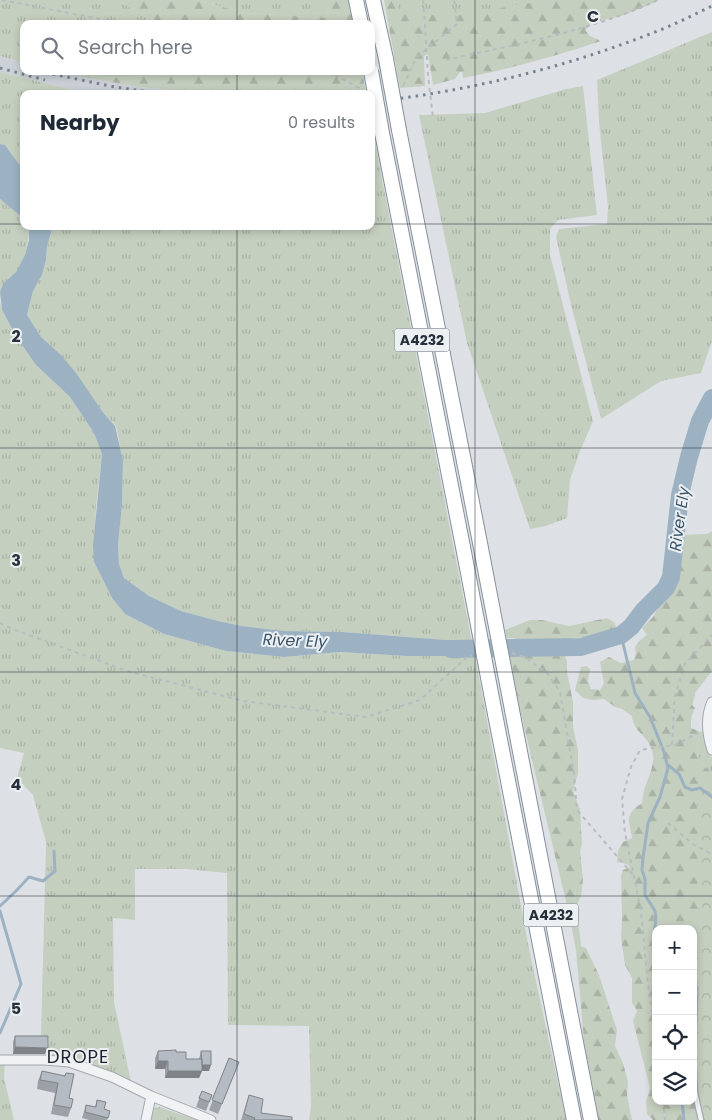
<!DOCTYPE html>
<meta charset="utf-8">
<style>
body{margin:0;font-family:Poppins,sans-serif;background:#f2f2f3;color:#1f2937}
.controls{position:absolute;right:15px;bottom:15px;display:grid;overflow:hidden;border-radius:10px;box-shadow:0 2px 8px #0003}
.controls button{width:45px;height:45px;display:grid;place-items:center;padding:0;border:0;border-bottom:1px solid #e0e1e3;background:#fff;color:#1f2937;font:25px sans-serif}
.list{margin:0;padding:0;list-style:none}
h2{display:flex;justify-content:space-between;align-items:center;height:65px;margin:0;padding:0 20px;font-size:21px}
h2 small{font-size:16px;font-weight:400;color:#747a83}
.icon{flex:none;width:28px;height:28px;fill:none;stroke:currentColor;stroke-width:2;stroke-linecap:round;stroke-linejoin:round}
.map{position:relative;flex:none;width:712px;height:1120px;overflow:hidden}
.search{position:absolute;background:#fff;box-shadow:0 2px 8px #0003;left:20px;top:20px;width:355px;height:55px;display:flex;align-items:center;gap:12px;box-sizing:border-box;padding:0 18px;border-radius:10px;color:#747a83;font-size:19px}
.panel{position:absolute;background:#fff;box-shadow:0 2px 8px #0003;left:20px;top:90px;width:355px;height:140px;border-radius:10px}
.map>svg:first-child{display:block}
.built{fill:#ccd1d7}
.grass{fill:url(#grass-tufts)}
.forest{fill:url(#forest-firs);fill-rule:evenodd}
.park{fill:url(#park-crowns)}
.water{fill:#9cb2c2}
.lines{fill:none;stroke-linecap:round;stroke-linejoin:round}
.stream{stroke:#9cb2c2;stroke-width:3}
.river{stroke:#9cb2c2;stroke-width:18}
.service-casing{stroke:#a3a9af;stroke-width:7}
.minor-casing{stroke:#a3a9af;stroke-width:11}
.trunk-casing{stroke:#86909b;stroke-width:16}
.path{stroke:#b8bcc0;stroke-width:2;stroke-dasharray:4 4;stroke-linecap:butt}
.service{stroke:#f0f2f4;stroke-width:4.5}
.minor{stroke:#f0f2f4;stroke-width:9}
.trunk{stroke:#fff;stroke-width:14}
.rail{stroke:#79838d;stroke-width:3;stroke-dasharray:2.5 5;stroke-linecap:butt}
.trunk-bridge-casing{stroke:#86909b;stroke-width:16;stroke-linecap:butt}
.path-bridge{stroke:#b8bcc0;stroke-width:2;stroke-dasharray:4 4;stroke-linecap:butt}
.trunk-bridge{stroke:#fff;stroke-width:14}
.wall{fill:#9ca1a7}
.shaded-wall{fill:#7f8388}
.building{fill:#b5bbc2;stroke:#7f8388}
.grid{fill:none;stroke:#28313b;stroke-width:1;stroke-opacity:0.55}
.labels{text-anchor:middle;stroke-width:4;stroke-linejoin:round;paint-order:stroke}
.shield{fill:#edf0f3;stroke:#636a72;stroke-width:1}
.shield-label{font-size:14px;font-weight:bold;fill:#28313b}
.water-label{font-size:16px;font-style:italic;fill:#37536a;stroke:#edf0f3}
.quarter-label{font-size:18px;letter-spacing:1px;fill:#1b222b;stroke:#edf0f3}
.grid-label{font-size:16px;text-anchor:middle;font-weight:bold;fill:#28313b;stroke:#edf0f3;stroke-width:4;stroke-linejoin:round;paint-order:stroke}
</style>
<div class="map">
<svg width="712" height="1120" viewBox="0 0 712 1120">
<defs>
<pattern id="grass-tufts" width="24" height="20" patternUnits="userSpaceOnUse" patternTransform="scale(1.25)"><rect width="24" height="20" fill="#c5cfbf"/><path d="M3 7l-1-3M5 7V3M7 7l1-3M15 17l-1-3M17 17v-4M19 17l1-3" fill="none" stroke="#a9b2a5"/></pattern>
<pattern id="forest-firs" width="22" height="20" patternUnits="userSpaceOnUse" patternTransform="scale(1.25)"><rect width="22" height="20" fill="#c5cfbf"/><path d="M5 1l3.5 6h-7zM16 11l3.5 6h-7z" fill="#a9b2a5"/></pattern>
<pattern id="park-crowns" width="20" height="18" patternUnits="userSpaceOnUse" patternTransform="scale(1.25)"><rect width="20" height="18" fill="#c5cfbf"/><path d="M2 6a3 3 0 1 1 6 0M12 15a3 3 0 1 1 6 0" fill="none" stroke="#a9b2a5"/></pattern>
</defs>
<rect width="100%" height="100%" fill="#dde1e6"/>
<path class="built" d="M0 56 24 63V71H58L139 87 218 94H89L0 72Z"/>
<path class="grass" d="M0 0H119L136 12 162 24H24V63L0 56Z
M196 0H330V6L325 18 245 13Z
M394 0H569L477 18 398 20Z
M712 32V341L701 373 661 381 601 419 571 305 556 237 559 229 607 224 608 207 599 122 597 80Z
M58 71H243L114 78 73 75Z
M0 72 89 94H24V171L5 145 0 144Z
M583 86 597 215 558 220 550 229V255L593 421 580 451 570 480 567 518 546 526 530 529 467 343 419 115 485 113 566 89Z
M371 122 472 642 343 632 284 631 242 626 218 621 181 611 149 596 124 578 119 564 118 545 122 505 123 460 116 426 102 411 61 355 41 337 27 315 33 291 42 275 46 260 47 247 52 230 51 226H371Z
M0 199 24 219V226H29C29 243 26 260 15 273 9 280 3 283 0 292Z
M0 302 2 310 17 338 36 365 70 397 94 433 102 454 96 507 94 562 112 598 125 614 164 634 226 651 284 657 340 652 406 656H450L475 655 528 944 566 1120H309L311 1107 309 1026 228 1025 227 873 186 869H135V920L113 918 114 1002 131 1082 67 1058 48 1056 49 1037 41 1036 46 842 33 795 17 778 24 753 0 748Z
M703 712 708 751 712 758V774C695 756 694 755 701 732L703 731Z
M0 1063H5L4 1078 14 1120H0Z
M160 1107 196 1120H151L154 1108Z"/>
<path class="forest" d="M119 0H196L245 13 325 18 330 6V0H349L353 24H162L136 12Z
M384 0H396L397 7 402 13C406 13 412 12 415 13 422 16 423 19 431 15H472L514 5 554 0H659L647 6 621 16 591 23 585 30 590 36 601 41C556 56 510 69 463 78L462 72H460L455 79 433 85 428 54 424 56 425 86 400 88Z
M243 71H362L366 92 218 94 139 87 73 75 114 78Z
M712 531V671L695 693V696L692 705 695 708 691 718V728L701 732C694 755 695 756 712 774V1120H653L647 1114 646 1102 650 1088 633 1021 637 1011 632 1003V978L625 965 621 937 622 919 621 876 623 870 630 867 627 864 617 862 618 851 623 842 632 838C629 819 624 815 642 803 643 798 643 792 645 787 650 772 659 758 648 742 641 731 634 731 632 716L622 709 615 707 604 699 593 700 583 698 575 690 581 667 586 666 590 669 588 681 591 689 600 690 604 683 600 662 609 657 621 663 634 660 636 653 635 647 639 641 647 635 642 628 653 617 662 600 671 592 674 586 671 585 678 535 707 534ZM656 929H693V1101H656Z
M607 618 615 623 616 629 611 635 575 638 567 642 530 643 521 642 514 638H507L505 630 530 620H542L569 626Z
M548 649 564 654 567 661V672L573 702V726L578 751V773L573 791 580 810 582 845 580 851 583 879 581 896 576 907 577 909 581 946 586 948 599 975 617 1030 615 1046 623 1063 628 1082 627 1095 632 1120H599L584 1041 576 950 569 914 521 714 510 657 517 656 528 650Z"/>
<path class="park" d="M697 779 712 787V1120H705L701 1096Z"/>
<path class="water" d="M0 144 5 145 24 171V219L0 199Z
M29 226H51L52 229 47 247 46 260 42 275 33 291 27 315 41 337 61 355 76 373 102 411 115 426 123 460 122 505 118 545 119 564 124 578 149 596 181 611 218 621 242 626 284 631 343 632 472 642 475 655 450 656H406L340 652 284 657 226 651 164 634 125 614 112 598 94 562 93 546 102 454 94 433 70 397 36 365 17 338 2 310 0 292 3 284 16 272 25 255 29 240Z"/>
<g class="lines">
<path class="stream" d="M621 635 635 693 650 717 664 752 668 768 660 797 648 823 643 858 642 870 645 879V895L655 911 656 918 654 935 656 940
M668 765 679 774 685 787 692 790 700 788 712 797
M0 906 16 891 29 877 43 881 55 871 54 851
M0 911 21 984 0 1033
M682 1101 684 1120"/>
<path class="river" d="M451 649 581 647 621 635 631 627 644 610 666 588 671 577 680 495 689 457 700 421 712 398"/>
<g class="service-casing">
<path id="service" d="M695 988 693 1058 695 1093 701 1120"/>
</g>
<g class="minor-casing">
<path id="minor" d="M712 702C705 717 707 734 712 750
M0 1060H44L69 1062 112 1077 151 1096 211 1120
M146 1120 151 1096"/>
</g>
<g class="trunk-casing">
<path id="trunk" d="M356 0 361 24
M373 0 386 59
M399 130 480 543
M382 133 463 547
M512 710 591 1120
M495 714 574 1120"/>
</g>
<path class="path" d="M2 0 126 24
M423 0 425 24
M446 60C517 44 591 31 658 0
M328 71 363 90
M403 86 416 58 457 24 454 0
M0 623 15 630 127 671 243 701 366 717 420 700 468 656H472
M512 653 526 658 548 674 560 692 574 774 577 810 635 877
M672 745 675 696 685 664 712 635
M668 823 694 845 712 854
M656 1037 648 985 641 911 625 833 622 799 631 767 640 750 675 745 698 733
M663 1101 665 1120"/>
<use href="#service" class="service"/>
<use href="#minor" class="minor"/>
<use href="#trunk" class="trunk"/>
<path class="rail" d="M0 68 45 80
M38 71 115 87 165 94
M371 102C470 91 568 67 660 30 678 23 695 14 712 6"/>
<g class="trunk-bridge-casing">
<path id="trunk-bridge" d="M386 59 399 130
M371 71 382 133
M480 543 512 710
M463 547 495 714"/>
</g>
<path class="path-bridge" d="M425 24 428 75 433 118"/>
<use href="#trunk-bridge" class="trunk-bridge"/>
</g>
<path class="wall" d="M15 1036 45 1054H13V1042Z
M158 1051 176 1052 186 1059H199L201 1051 209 1071H202L199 1078H165V1069H155V1058Z
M229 1058 239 1062 218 1114 209 1110Z
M42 1071 64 1076 66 1073 71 1108 68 1117 51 1114 55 1093 37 1089 38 1081Z
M202 1091 212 1095 206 1111 196 1107Z
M249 1095 261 1113 292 1120H241Z
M97 1100 104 1109 110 1111 107 1120H89L82 1118 86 1105 95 1107Z"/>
<path class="shaded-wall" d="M15 1047 48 1048 45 1054H13Z
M158 1061H168L165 1069H155Z
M202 1065H211L209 1071H202L199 1078H165L168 1071Z"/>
<path class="building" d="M15 1036H48V1048L15 1047Z
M176 1050V1052H186V1059H202V1071H168V1061H158V1051Z
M201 1051H211V1065H202Z
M229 1058 239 1062 222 1104 212 1100Z
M42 1071 65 1076 66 1073 74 1074 69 1098 73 1099 71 1108 54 1105 58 1083 40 1080Z
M202 1091 212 1095 209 1102 199 1098Z
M249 1095 263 1099 261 1113 292 1117V1120H254L255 1118 244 1114Z
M97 1100 106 1102 104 1109 110 1111 108 1118 85 1112 86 1105 96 1107Z"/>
<path class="grid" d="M237 0V24M475 0V1120M237 71V94M0 224H24M371 224H712M237 226V1120M0 448H712M0 672H712M0 896H712"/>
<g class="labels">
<g class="shield">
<rect x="394.5" y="328.5" width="55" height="23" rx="4"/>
<rect x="523.5" y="903.5" width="55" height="23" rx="4"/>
</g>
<g class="shield-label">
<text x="422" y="345">A4232</text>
<text x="551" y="920">A4232</text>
</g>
<g class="water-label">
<text transform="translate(679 519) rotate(-82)" y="6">River Ely</text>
<text transform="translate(295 640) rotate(2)" y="6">River Ely</text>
</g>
<g class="quarter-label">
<text x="78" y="1063">DROPE</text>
</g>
</g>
<g class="grid-label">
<text x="593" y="22">C</text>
<text x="16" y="342">2</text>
<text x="16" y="566">3</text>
<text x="16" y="790">4</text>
<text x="16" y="1014">5</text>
</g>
</svg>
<div class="controls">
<button>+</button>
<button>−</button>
<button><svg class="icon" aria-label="locate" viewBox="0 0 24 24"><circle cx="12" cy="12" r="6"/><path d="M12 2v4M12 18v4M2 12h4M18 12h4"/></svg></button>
<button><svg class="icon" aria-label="layers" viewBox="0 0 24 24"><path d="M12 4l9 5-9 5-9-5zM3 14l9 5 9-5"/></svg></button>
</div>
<div class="search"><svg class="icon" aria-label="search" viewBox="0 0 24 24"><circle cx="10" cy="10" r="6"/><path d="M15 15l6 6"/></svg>Search here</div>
<section class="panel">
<h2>Nearby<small>0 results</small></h2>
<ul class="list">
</ul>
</section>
</div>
